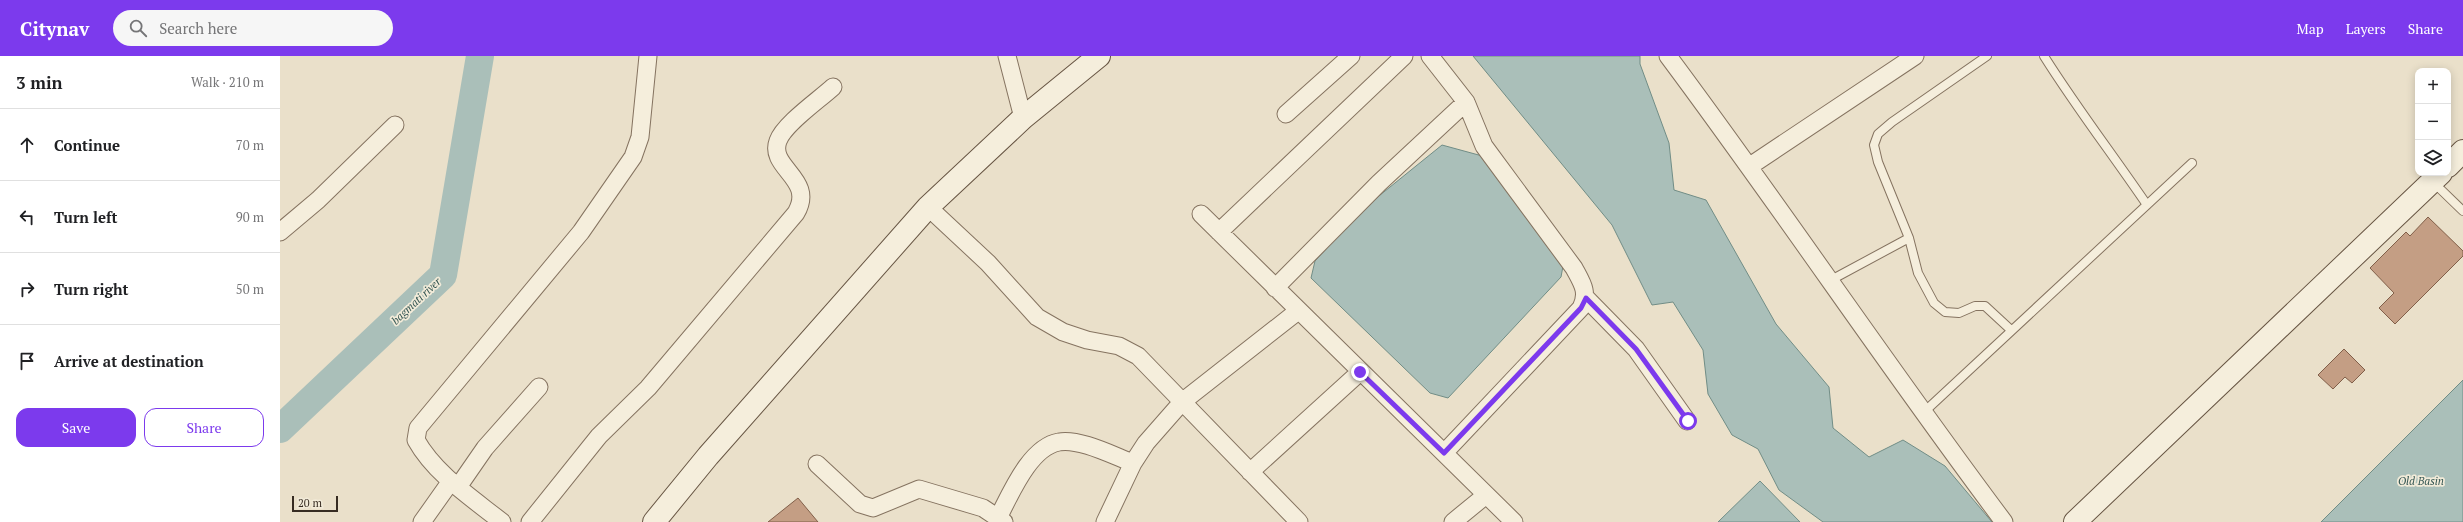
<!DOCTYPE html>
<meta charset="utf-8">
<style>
body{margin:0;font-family:"PT Serif",serif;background:#f6f6f6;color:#202124}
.controls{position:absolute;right:12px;top:12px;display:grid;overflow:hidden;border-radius:8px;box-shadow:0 2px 10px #0003}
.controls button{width:36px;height:36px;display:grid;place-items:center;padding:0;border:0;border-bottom:1px solid #e0e0e0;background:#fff;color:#202124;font:20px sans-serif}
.scale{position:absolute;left:12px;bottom:10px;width:46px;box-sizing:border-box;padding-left:4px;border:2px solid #372c22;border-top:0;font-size:11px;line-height:14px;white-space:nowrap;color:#372c22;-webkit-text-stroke:3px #f2ebd9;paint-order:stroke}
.stop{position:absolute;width:12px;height:12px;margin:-9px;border:3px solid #7c3aed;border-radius:50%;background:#fff}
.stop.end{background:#7c3aed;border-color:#fff;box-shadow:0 1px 4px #0008}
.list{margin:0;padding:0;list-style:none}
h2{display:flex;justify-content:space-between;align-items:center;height:52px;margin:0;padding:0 16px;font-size:17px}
h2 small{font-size:13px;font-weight:400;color:#757577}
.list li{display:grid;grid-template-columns:26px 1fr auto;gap:12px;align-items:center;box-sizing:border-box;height:72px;padding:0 16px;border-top:1px solid #e0e0e0}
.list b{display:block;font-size:15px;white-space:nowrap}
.list em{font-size:13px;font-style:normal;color:#757577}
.actions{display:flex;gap:8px;padding:12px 16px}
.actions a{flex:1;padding:9px 0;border:1px solid #7c3aed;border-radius:12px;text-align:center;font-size:14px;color:#7c3aed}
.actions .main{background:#7c3aed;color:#fff}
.icon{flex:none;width:22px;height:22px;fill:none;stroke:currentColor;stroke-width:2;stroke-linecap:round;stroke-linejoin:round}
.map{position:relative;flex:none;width:2183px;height:466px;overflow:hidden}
header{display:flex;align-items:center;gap:24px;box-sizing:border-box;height:56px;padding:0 20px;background:#7c3aed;color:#fff}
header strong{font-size:19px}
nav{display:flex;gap:22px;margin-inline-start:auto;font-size:14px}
.search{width:280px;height:36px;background:#f6f6f6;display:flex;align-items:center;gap:10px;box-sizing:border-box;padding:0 14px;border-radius:22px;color:#757577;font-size:15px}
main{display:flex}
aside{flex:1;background:#fff}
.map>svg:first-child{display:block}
.water{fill:#aabfb9;stroke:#718d86}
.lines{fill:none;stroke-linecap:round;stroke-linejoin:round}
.river{stroke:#aabfb9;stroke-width:28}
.building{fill:#c49e84;stroke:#815f49}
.lane-casing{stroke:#857360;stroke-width:10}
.street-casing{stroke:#857360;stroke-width:19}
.secondary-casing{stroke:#675543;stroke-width:24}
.lane{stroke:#f5eedc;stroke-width:8}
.street{stroke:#f5eedc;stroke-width:17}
.secondary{stroke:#f5eedc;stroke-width:22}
.route{stroke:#7c3aed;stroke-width:5}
.labels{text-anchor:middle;stroke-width:3.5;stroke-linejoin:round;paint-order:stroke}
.water-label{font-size:11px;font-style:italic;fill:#335552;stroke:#f2ebd9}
</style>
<header>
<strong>Citynav</strong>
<div class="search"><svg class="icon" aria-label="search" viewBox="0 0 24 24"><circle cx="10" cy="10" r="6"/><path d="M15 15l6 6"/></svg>Search here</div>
<nav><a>Map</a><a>Layers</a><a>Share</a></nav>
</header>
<main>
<aside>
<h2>3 min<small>Walk · 210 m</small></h2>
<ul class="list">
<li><svg class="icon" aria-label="ahead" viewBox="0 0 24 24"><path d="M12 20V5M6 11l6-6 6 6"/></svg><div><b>Continue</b></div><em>70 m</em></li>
<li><svg class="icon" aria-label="left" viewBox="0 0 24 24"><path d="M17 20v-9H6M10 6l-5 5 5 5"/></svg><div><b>Turn left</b></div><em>90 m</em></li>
<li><svg class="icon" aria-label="right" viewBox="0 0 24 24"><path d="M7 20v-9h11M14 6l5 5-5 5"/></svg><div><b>Turn right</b></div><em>50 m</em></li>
<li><svg class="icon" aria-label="arrive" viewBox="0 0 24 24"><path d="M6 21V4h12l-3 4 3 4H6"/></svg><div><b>Arrive at destination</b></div></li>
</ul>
<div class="actions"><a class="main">Save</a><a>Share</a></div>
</aside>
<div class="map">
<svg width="2183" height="466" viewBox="0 0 2183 466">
<rect width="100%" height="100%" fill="#eae0ca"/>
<path class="water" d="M1193 0H1360V8L1389 87 1394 134 1426 144 1496 268 1549 331 1553 372 1589 401 1623 384 1665 410 1712 466H1543L1499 434 1478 393 1452 379 1428 338 1423 294 1393 246 1372 249 1332 169Z
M1162 89 1206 101 1283 210 1281 221 1168 342 1150 337 1031 222 1035 205 1084 152Z
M2183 324V466H2041Z
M1480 425 1520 466H1438Z"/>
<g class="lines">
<path class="river" d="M0 373 163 219 200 0"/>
</g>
<path class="building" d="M2148 161 2183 195V200L2115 268 2099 252 2114 237 2090 212 2126 176 2130 180Z
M2064 293 2085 314 2072 327 2065 321 2053 333 2038 319Z
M518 442 538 466H488Z"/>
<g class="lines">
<g class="lane-casing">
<path id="lane" d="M1707 0 1612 66 1598 78 1594 89 1598 106 1629 182 1638 217 1654 247 1665 256 1679 257 1695 250H1705L1731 274
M1764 0C1796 51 1833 99 1867 149
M2153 126 2183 155
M1551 224 1629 182
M1643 357 1912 107"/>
</g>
<g class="street-casing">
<path id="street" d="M727 0 743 62
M1150 0 1186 46 1204 90 1294 212C1302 227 1309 236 1301 252L1164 397
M1388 0C1503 154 1609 313 1724 466
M1006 58 1071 0
M1470 110 1635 0
M648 151 708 207 757 261 783 276 807 284 839 290 858 300 1019 466
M921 158 1234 466
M0 176 38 144 115 69
M939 176 1124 0
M995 232 1099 127 1186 46
M1306 242 1356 293 1407 365
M537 408 580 448 593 452 639 433 703 452 724 466
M970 416 1080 316
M178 431 205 392 259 331
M719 460C731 437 750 391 779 386 799 382 834 400 853 407
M142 466 171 425
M222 466C192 442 155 418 136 384L138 372 301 176 353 101 360 81 368 0
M250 466 319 380 368 332 516 157C536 123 488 112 498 85 504 68 539 44 553 31
M825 466 853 407 866 387 902 346 1018 255
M1173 466 1206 439"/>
</g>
<g class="secondary-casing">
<path id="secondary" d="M2168 110 2183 95
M374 466 428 400 648 151 743 62 819 0
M1795 466 2161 117"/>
</g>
<use href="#lane" class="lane"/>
<use href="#street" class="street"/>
<use href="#secondary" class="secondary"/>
</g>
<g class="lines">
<path class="route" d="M1080 316 1164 397 1301 252 1306 242 1356 293 1408 365"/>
</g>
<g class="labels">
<g class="water-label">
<text transform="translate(136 245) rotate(-43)" y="4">bagmati river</text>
<text x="2141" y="429">Old Basin</text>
</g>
</g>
</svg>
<div class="controls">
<button>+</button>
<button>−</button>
<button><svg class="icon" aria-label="layers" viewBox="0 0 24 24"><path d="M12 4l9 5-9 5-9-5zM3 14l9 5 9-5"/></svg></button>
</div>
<div class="scale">20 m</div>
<div class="stop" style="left:1408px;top:365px"></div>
<div class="stop end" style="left:1080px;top:316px"></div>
</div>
</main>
